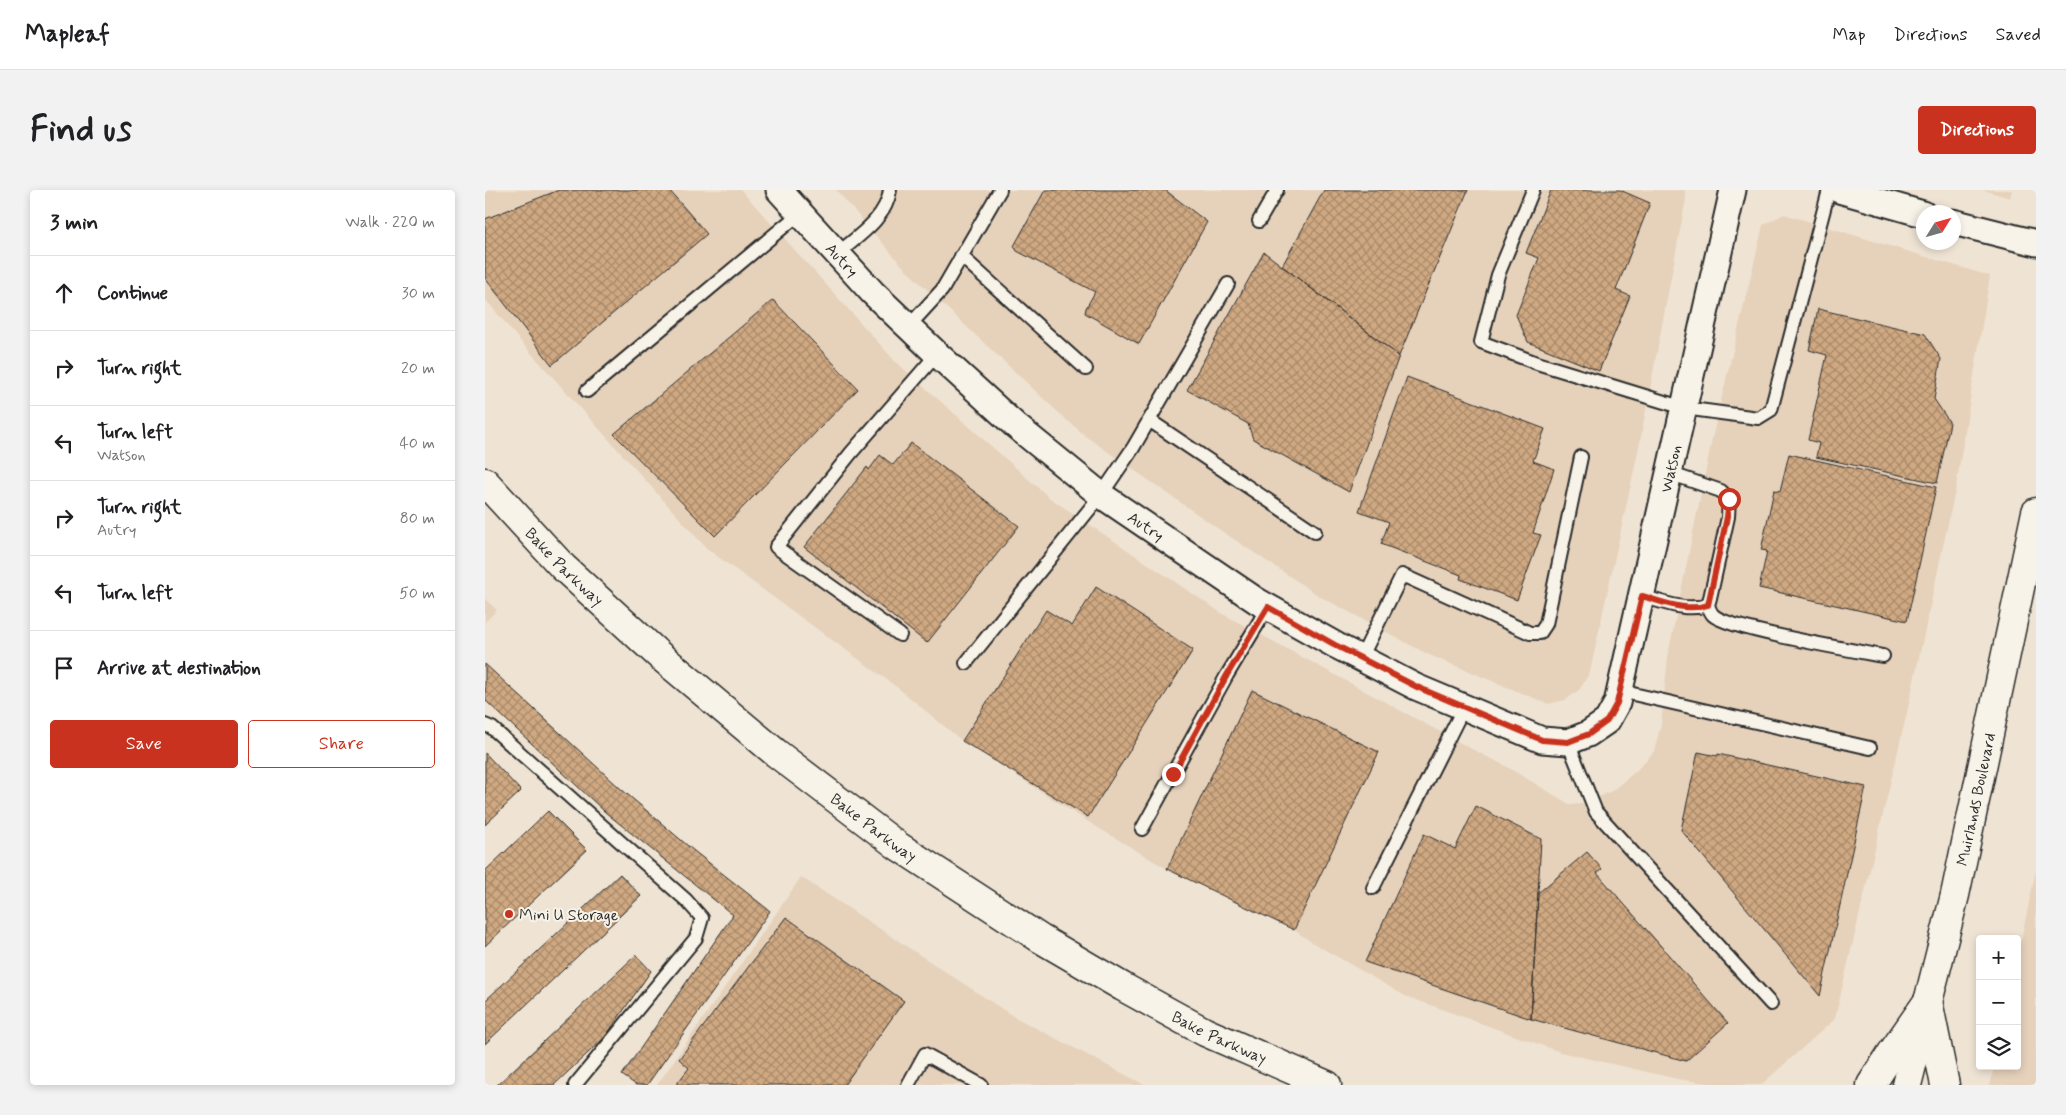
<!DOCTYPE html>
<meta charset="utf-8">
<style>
body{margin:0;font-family:Mynerve,sans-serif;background:#f2f2f2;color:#202124}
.controls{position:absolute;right:15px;bottom:15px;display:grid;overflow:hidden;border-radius:5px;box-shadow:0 2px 8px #0003}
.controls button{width:45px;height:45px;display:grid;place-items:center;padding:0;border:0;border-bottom:1px solid #e0e0e0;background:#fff;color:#202124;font:25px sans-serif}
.compass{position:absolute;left:1431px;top:15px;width:45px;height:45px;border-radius:50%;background:#fff;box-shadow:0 2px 8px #0003;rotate:53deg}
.stop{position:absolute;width:15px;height:15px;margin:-11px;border:4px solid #c8321e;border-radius:50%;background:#fff}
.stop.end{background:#c8321e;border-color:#fff;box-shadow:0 1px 5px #0008}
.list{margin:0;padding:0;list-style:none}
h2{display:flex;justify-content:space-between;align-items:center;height:65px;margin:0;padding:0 20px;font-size:21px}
h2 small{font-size:16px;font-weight:400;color:#757577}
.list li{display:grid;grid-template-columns:32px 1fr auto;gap:15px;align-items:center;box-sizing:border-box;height:75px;padding:0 20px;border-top:1px solid #e0e0e0}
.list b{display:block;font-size:19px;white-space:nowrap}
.list p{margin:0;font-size:16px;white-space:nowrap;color:#757577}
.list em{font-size:16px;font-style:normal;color:#757577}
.actions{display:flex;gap:10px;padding:15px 20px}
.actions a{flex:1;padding:11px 0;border:1px solid #c8321e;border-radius:5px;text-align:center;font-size:18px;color:#c8321e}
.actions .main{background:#c8321e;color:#fff}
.icon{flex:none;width:28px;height:28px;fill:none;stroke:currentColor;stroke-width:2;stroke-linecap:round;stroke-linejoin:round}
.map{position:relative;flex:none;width:1551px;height:895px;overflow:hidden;border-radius:5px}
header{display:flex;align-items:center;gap:30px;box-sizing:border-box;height:70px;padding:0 25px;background:#fff;border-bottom:1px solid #e0e0e0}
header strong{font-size:24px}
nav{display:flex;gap:28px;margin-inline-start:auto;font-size:18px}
.intro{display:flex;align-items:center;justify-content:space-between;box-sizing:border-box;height:120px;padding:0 30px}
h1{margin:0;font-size:35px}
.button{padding:12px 22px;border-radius:5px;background:#c8321e;color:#fff;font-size:18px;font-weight:700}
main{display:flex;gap:30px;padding:0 30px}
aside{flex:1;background:#fff;border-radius:5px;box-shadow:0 2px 8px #0003}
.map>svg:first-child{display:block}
.built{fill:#e6d2bb}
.building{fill:url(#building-cross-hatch);stroke:#2b2b2b}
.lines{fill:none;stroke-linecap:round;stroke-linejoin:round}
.lane-casing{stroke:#2b2b2b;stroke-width:16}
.street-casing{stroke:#2b2b2b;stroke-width:29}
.secondary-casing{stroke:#2b2b2b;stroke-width:31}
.primary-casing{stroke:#2b2b2b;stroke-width:31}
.lane{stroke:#f7f3e8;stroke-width:12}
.street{stroke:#f7f3e8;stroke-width:25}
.secondary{stroke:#f7f3e8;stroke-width:28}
.primary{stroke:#f7f3e8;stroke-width:28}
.route{stroke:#c8321e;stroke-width:6}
.poi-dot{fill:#c8321e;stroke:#f7f3e8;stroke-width:2}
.labels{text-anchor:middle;stroke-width:4;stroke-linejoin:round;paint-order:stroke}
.street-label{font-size:16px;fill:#2b2b2b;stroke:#f7f3e8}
.poi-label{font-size:16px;fill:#2b2b2b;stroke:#f7f3e8;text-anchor:start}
</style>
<header>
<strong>Mapleaf</strong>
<nav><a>Map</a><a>Directions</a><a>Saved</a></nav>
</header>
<div class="intro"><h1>Find us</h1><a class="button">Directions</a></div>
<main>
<aside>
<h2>3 min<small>Walk · 220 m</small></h2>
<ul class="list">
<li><svg class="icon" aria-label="ahead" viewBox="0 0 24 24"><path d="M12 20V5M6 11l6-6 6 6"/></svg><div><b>Continue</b></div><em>30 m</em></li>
<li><svg class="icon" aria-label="right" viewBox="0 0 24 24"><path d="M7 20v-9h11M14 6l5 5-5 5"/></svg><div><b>Turn right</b></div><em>20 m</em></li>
<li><svg class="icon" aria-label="left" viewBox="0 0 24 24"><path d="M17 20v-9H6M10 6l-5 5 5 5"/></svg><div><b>Turn left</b><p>Watson</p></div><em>40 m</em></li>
<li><svg class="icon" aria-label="right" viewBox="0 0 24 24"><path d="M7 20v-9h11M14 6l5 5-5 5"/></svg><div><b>Turn right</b><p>Autry</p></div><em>80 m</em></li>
<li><svg class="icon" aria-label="left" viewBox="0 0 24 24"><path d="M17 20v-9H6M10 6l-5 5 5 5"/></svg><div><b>Turn left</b></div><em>50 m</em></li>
<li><svg class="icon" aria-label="arrive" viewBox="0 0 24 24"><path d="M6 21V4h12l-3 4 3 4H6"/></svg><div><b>Arrive at destination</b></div></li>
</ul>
<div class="actions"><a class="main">Save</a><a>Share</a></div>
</aside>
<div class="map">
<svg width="1551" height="895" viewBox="0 0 1551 895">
<defs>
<pattern id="building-cross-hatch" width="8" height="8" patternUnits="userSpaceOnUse" patternTransform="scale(1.25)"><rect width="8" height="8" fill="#d0a982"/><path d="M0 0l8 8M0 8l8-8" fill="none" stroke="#a98a6b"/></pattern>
</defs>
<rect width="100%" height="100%" fill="#efe4d4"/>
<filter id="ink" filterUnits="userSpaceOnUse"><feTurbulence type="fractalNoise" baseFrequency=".02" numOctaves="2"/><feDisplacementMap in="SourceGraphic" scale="10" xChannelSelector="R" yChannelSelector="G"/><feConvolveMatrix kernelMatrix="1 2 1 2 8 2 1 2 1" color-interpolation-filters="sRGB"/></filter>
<g filter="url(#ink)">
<path class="built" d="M0 0H256L410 171 565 308 738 424 985 558 1019 575 1086 615 1102 613 1128 600 1152 580 1169 561 1176 534 1183 465 1228 244 1278 35 1299 24 1505 86 1471 297 1424 514 1350 829 1276 895H1237L1192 889 1075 862 920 806 828 753 809 740 682 679 605 633 477 551 413 498 222 359 37 153 0 109Z
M351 0H1200L1201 9 1153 262 1105 482 1095 499 1081 510 1063 514 942 464 834 406 732 338 603 248 577 226 421 80Z
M1498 0H1527L1525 8Z
M0 409 12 420 0 432Z
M1551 680V895H1505L1509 876H1532V768Z
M316 687 528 826 660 895H172Z"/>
<path class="building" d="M74 0H184L222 44 67 175 0 88V29Z
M560 0H680L722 32 654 154 600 123 601 118 610 102 532 61 529 56Z
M839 0H983L914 166 797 76Z
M1066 0H1135L1165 13 1131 100 1145 106 1114 181 1043 152 1031 125 1054 68 1041 63Z
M779 62 914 166 864 302 768 249 763 234 702 200Z
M288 110 373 199 230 346 129 244Z
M1333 119 1440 144 1456 169 1449 209 1465 233 1452 293 1331 267 1334 253 1323 250 1342 165 1324 160Z
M922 187 1060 239 1048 271 1069 279 1048 343 1056 345 1032 410 975 389 976 385 896 354 904 332 874 321Z
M426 253 534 336 442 453 319 357 382 277 384 280 395 265 408 275Z
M1304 264 1451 297 1422 431 1274 398 1282 361 1276 360 1289 300 1295 301Z
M611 397 708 460 603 627 477 551 561 420 587 436Z
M0 474 135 598 209 661 285 721 162 895H151L137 885 248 725 120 622 0 510Z
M767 500 894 562 809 740 682 679Z
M1213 562 1232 566 1233 564 1381 597 1335 806 1196 640Z
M0 563 36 601 0 635Z
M991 616 1056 649 1046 829 880 772 939 644 970 659Z
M63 621 102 660 0 756V681Z
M1102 662 1117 679 1112 683 1243 833 1201 871 1046 829 1053 703Z
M135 684 156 706 0 854V811Z
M301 727 419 811 359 895H191L204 878 194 869Z
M151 765 166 781 120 847 69 895H12Z"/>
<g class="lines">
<g class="lane-casing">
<path id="lane" d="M1048 0 1013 85 996 152 1052 173 1199 218 1273 228 1286 220 1344 0
M774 31 792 0
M351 65C372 47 402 28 405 0
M476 66 601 179
M423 137 457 100 515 0
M102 201 314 24
M664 230 830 342
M1157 406C1177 412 1201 422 1223 415L1225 408 1243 327 1244 309 1236 301 1184 283
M1223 415C1224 418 1226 423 1228 425 1242 439 1371 461 1398 466
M415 445 291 357 366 263 452 164
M876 468 917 385 1045 443H1055L1061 434 1096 267
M481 473 616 305 648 258 743 94
M1135 501 1385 558
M0 535 7 538 201 710 217 728 211 748 90 895
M1083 552 1111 622 1286 814
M657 639 742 485 783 417
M888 698 979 517
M423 895 440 864 496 895"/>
</g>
<g class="street-casing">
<g id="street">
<path id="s1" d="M294 0 388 103 452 164 531 236 616 305 772 411 852 456 931 497 1057 550 1083 552 1103 544 1122 531 1132 513 1248 0"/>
<path d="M1354 0 1438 24"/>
<path d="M1468 32 1551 53"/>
</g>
</g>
<g class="secondary-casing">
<g id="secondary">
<path id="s2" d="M1422 895 1470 705 1551 322"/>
</g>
</g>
<g class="primary-casing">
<g id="primary">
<path id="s3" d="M0 292 78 377 174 465 291 563 413 656 556 749 638 797 720 842 842 895"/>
<path d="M1443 811 1460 895"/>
<path d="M1386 895 1406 864 1443 811"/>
</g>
</g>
<use href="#lane" class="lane"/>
<use href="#street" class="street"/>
<use href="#secondary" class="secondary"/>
<use href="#primary" class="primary"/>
</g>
</g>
<g class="lines" filter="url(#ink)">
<path class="route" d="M688 584 742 485 783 417 852 456 932 497 1057 550 1083 552 1104 544 1122 531 1132 513 1157 406C1178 412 1201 422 1223 415L1242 327 1244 309"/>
</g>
<circle class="poi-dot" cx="24" cy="724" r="5"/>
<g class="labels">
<g class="street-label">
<text dy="6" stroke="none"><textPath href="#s1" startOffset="94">Autry</textPath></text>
<text dy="6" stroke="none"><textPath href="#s1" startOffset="1282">Watson</textPath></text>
<text dy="6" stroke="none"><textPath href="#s1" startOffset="499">Autry</textPath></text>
<text dy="6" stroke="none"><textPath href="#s3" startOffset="116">Bake Parkway</textPath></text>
<text dy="6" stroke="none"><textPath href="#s2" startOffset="294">Muirlands Boulevard</textPath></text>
<text dy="6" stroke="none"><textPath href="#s3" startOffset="521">Bake Parkway</textPath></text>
<text dy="6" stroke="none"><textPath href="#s3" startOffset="926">Bake Parkway</textPath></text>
</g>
<g class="poi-label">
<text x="34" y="730">Mini U Storage</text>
</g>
</g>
</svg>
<div class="controls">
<button>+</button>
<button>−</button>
<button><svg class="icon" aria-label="layers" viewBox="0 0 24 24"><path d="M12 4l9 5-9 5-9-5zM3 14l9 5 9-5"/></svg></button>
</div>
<svg class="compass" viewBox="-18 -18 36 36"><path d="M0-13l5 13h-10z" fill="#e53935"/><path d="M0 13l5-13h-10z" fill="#757577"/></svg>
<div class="stop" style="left:1244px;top:309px"></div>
<div class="stop end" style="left:688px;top:584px"></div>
</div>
</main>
